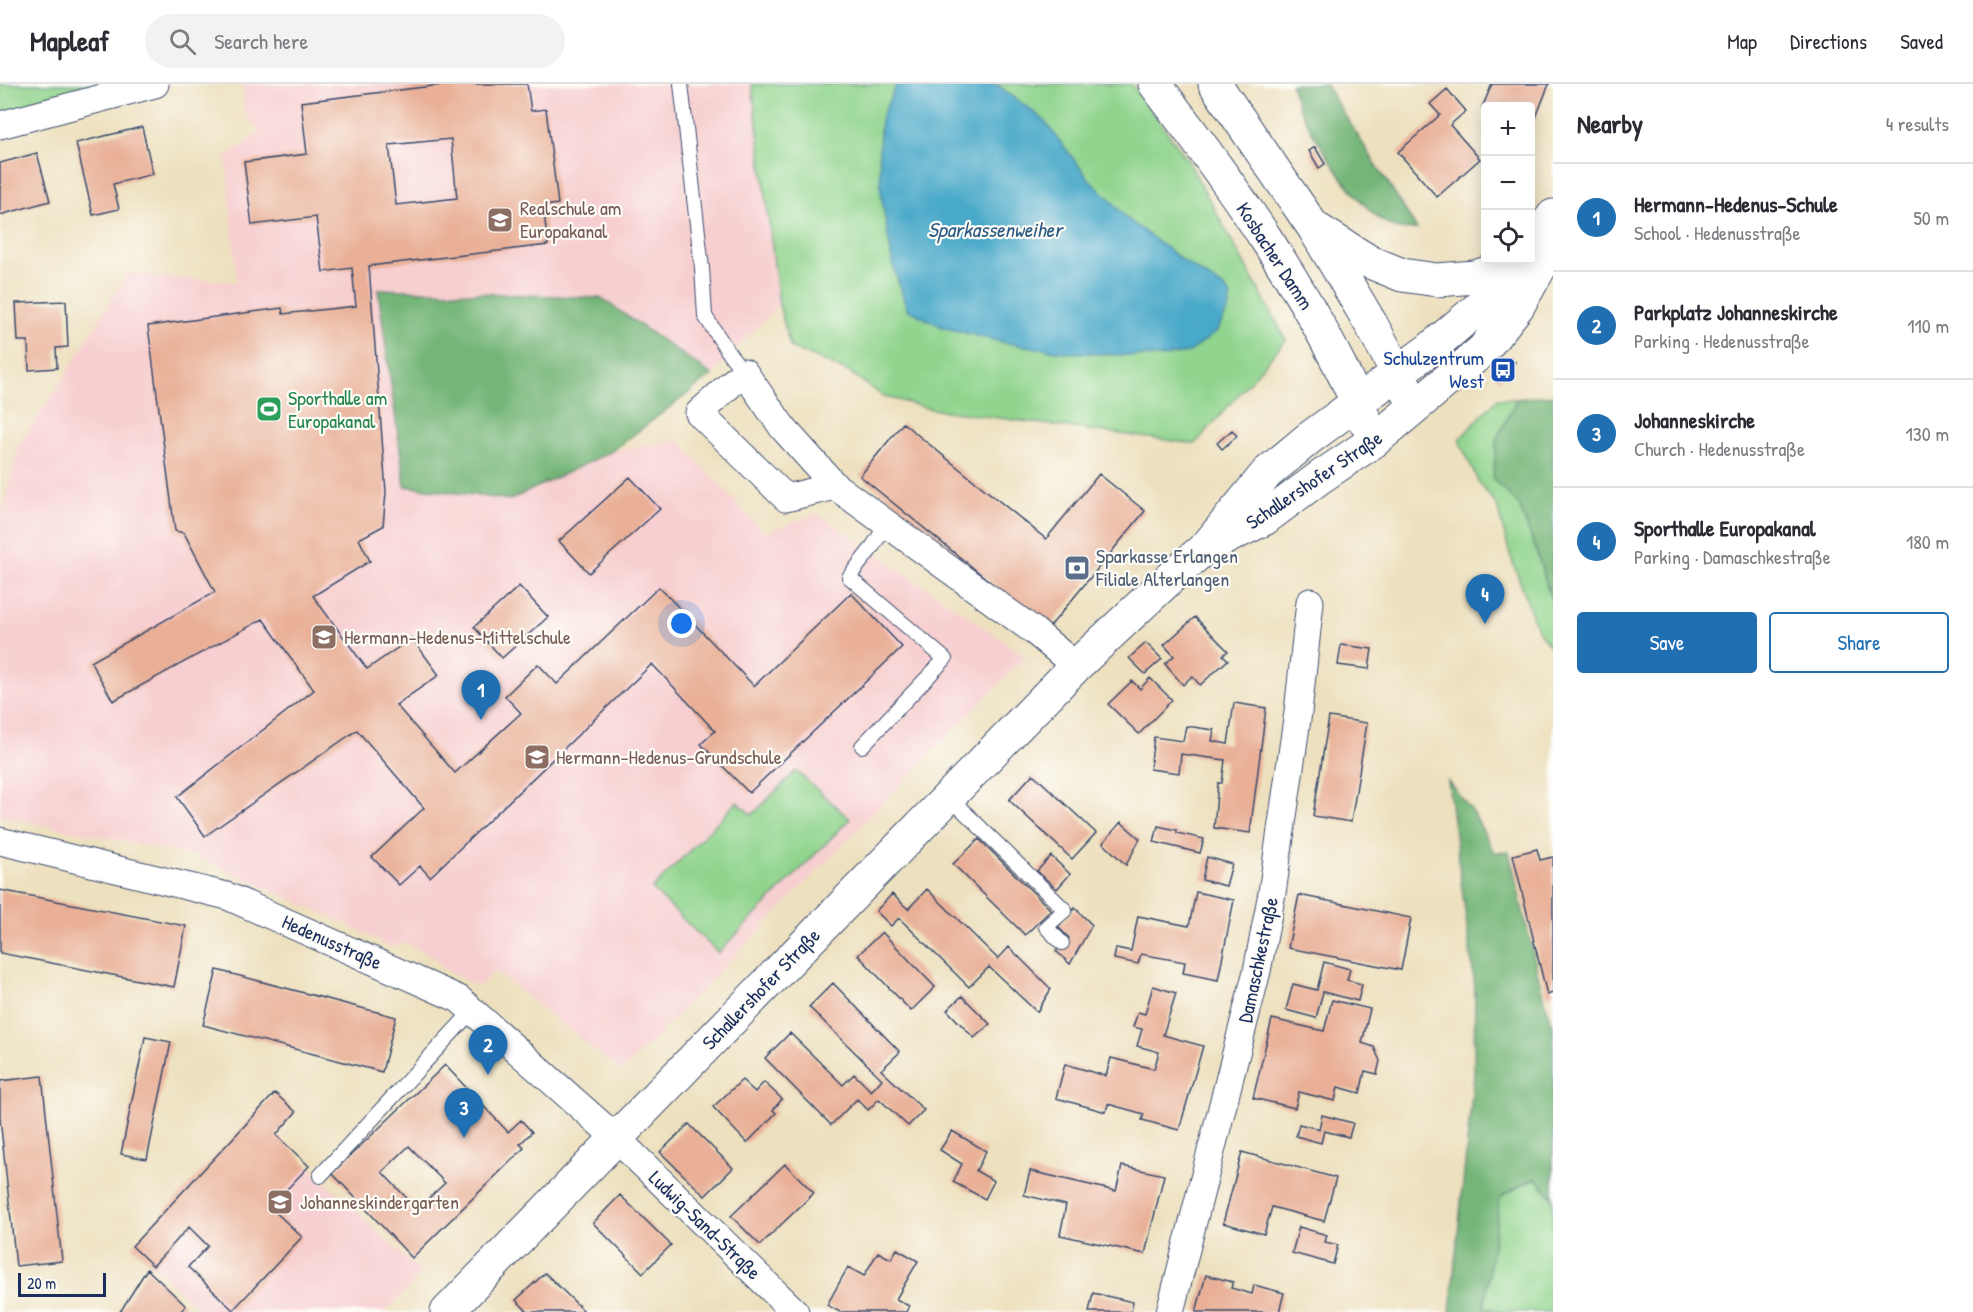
<!DOCTYPE html>
<meta charset="utf-8">
<style>
body{margin:0;font-family:"Patrick Hand",sans-serif;background:#f2f2f3;color:#2b2b33}
.controls{position:absolute;right:18px;top:18px;display:grid;overflow:hidden;border-radius:6px;box-shadow:0 3px 15px #0003}
.controls button{width:54px;height:54px;display:grid;place-items:center;padding:0;border:0;border-bottom:2px solid #e1e1e2;background:#fff;color:#2b2b33;font:30px sans-serif}
.scale{position:absolute;left:18px;bottom:15px;width:88px;box-sizing:border-box;padding-left:6px;border:3px solid #1b2f5e;border-top:0;font-size:16px;line-height:21px;white-space:nowrap;color:#1b2f5e;-webkit-text-stroke:4px #fdfcf7;paint-order:stroke}
.you{position:absolute;left:682px;top:540px;width:21px;height:21px;margin:-15px;border:4px solid #fff;border-radius:50%;background:#1a73e8;box-shadow:0 0 0 9px #1a73e833}
.badge{display:grid;place-items:center;width:39px;height:39px;border-radius:50%;background:#1f6fb2;color:#fff;font-size:20px;font-weight:700}
.pin{position:absolute;translate:-50% -50px;filter:drop-shadow(0 2px 3px #0008)}
.pin::after{content:'';position:absolute;top:32px;width:21px;height:18px;background:inherit;clip-path:polygon(0 0,100% 0,50% 100%)}
.list{margin:0;padding:0;list-style:none}
h2{display:flex;justify-content:space-between;align-items:center;height:78px;margin:0;padding:0 24px;font-size:26px}
h2 small{font-size:20px;font-weight:400;color:#7c7c81}
.list li{display:grid;grid-template-columns:39px 1fr auto;gap:18px;align-items:center;box-sizing:border-box;height:108px;padding:0 24px;border-top:2px solid #e1e1e2}
.list b{display:block;font-size:22px;white-space:nowrap}
.list p{margin:0;font-size:20px;white-space:nowrap;color:#7c7c81}
.list em{font-size:20px;font-style:normal;color:#7c7c81}
.actions{display:flex;gap:12px;padding:18px 24px}
.actions a{flex:1;padding:14px 0;border:2px solid #1f6fb2;border-radius:6px;text-align:center;font-size:21px;color:#1f6fb2}
.actions .main{background:#1f6fb2;color:#fff}
.icon{flex:none;width:33px;height:33px;fill:none;stroke:currentColor;stroke-width:2;stroke-linecap:round;stroke-linejoin:round}
.map{position:relative;flex:none;width:1553px;height:1228px;overflow:hidden}
header{display:flex;align-items:center;gap:36px;box-sizing:border-box;height:84px;padding:0 30px;background:#fff;border-bottom:2px solid #e1e1e2}
header strong{font-size:28px}
nav{display:flex;gap:33px;margin-inline-start:auto;font-size:21px}
.search{width:420px;height:54px;background:#f2f2f3;display:flex;align-items:center;gap:15px;box-sizing:border-box;padding:0 21px;border-radius:33px;color:#7c7c81;font-size:22px}
main{display:flex}
aside{flex:1;background:#fff}
.map>svg:first-child{display:block}
.built{fill:#f7cfd0}
.green{fill:#90d48d;stroke:#568276;stroke-width:1.5}
.forest{fill:#74b678;stroke:#48726b;stroke-width:1.5}
.water{fill:#4aa9c9;stroke:#326c94;stroke-width:1.5}
.building{fill:#e9b097;fill-rule:evenodd}
.lines{fill:none;stroke-linecap:round;stroke-linejoin:round}
.service-casing{stroke:#3a4a6c;stroke-width:16}
.minor-casing{stroke:#3a4a6c;stroke-width:29}
.tertiary-casing{stroke:#3a4a6c;stroke-width:35}
.service{stroke:#fff;stroke-width:14}
.minor{stroke:#fff;stroke-width:27}
.tertiary{stroke:#fff;stroke-width:33}
.labels{text-anchor:middle;stroke-width:4.5;stroke-linejoin:round;paint-order:stroke}
.education-label{font-size:20px;fill:#785e54;stroke:#fdfcf7;text-anchor:start}
.street-label{font-size:20px;fill:#1b2f5e;stroke:#fdfcf7}
.transit-label{font-size:20px;fill:#164399;stroke:#fdfcf7;text-anchor:end}
.leisure-label{font-size:20px;fill:#27864d;stroke:#fdfcf7;text-anchor:start}
.service-label{font-size:20px;fill:#4e5e75;stroke:#fdfcf7;text-anchor:start}
.water-label{font-size:21px;font-style:italic;fill:#2b5a83;stroke:#fdfcf7}
</style>
<header>
<strong>Mapleaf</strong>
<div class="search"><svg class="icon" aria-label="search" viewBox="0 0 24 24"><circle cx="10" cy="10" r="6"/><path d="M15 15l6 6"/></svg>Search here</div>
<nav><a>Map</a><a>Directions</a><a>Saved</a></nav>
</header>
<main>
<div class="map">
<svg width="1553" height="1228" viewBox="0 0 1553 1228">
<rect width="100%" height="100%" fill="#fdfcf7"/>
<filter id="ink" filterUnits="userSpaceOnUse"><feTurbulence type="fractalNoise" baseFrequency=".0167" numOctaves="2"/><feDisplacementMap in="SourceGraphic" scale="12" xChannelSelector="R" yChannelSelector="G"/><feConvolveMatrix kernelMatrix="1 2 1 2 8 2 1 2 1" color-interpolation-filters="sRGB"/></filter>
<filter id="wash" filterUnits="userSpaceOnUse"><feTurbulence type="fractalNoise" baseFrequency=".008" numOctaves="4" result="noise"/><feDisplacementMap in="SourceGraphic" scale="24" xChannelSelector="R" yChannelSelector="G"/><feGaussianBlur stdDeviation="1.35" result="paint"/><feColorMatrix in="noise" values="0 0 0 0 0 0 0 0 0 0 0 0 0 0 0 0 0 1.4 0 .05"/><feComposite in="paint" operator="in"/></filter>
<g filter="url(#wash)">
<rect width="100%" height="100%" fill="#ede0be"/>
<path class="built" d="M242 0H752L779 220 712 291 601 214 378 205 405 402 510 416 612 367 679 356 764 449 817 429 1026 572 622 988 495 887 478 903 442 884 434 872 405 859 390 863 342 838 195 772 0 732V435L19 360 67 289 127 190 237 198 226 74 260 48 244 28Z
M276 1051 422 1189 385 1228H203L153 1182Z"/>
<path class="green" d="M0 0H155L0 41Z
M752 0H1132L1187 75 1286 256 1195 360 931 325 883 312 849 288 790 263 779 220Z
M1497 315H1517L1497 354 1493 395 1519 421 1537 469 1553 521V567L1537 545 1510 470 1497 422 1478 397 1459 356Z
M796 687 850 735 718 869 652 805 737 718 752 731Z
M1535 1094 1553 1114V1228H1500L1484 1223 1500 1112Z"/>
<path class="forest" d="M1291 0H1325L1417 145C1412 145 1404 146 1399 145 1364 136 1319 61 1302 30 1297 21 1294 10 1291 0Z
M378 205 601 214 712 291 612 367 510 416 405 402Z
M1553 311V521L1537 469 1519 421 1493 395 1497 354 1517 315Z
M1448 697 1474 730 1494 768H1509L1544 916 1553 941V1114L1535 1094 1500 1113 1484 1223 1500 1228H1450L1474 990 1475 904Z"/>
<path class="water" d="M897 0H996L1043 35 1092 99 1110 115 1126 134 1185 178 1223 203 1231 212 1228 226 1216 248 1188 269 1160 273 1064 268 1006 259 942 243 907 225 893 181 881 111 879 65 881 34Z"/>
<g id="blocks">
<path class="building" d="M441 0H527L531 27 546 25 558 120 543 122 548 161 369 182 386 408 383 442 359 455 370 477 313 512 367 585 412 554 439 591 396 621 455 689 521 629 505 612 538 580 557 600 659 503 754 602 851 509 902 563 749 709 701 660 715 647 652 580 430 793 420 782 399 801 372 773 424 724 357 646 205 752 177 713 314 606 263 535 113 617 91 578 215 508 184 449 175 447 148 242 282 224 283 230 356 222 352 184 323 188 316 133 252 141 244 78 307 70 301 18 441 1ZM451 55 457 114 396 121 389 61Z
M1492 0H1549L1531 46 1530 22 1482 24Z
M1447 5 1466 27 1450 41 1480 75 1437 113 1398 68 1440 31 1430 20Z
M142 43 153 90 113 100 119 125 93 131 76 59Z
M1315 63 1325 80 1319 84 1309 67Z
M37 69 50 117 0 131V79Z
M66 217 68 263 56 264 57 284 29 286 28 257H18L16 219Z
M1511 274 1515 278 1500 295 1496 292Z
M903 339 1046 455 1099 390 1145 427 1048 545 860 392Z
M1232 346 1237 352 1222 365 1217 359Z
M630 393 660 425 589 489 559 457Z
M519 502 548 533 502 574 474 543Z
M1195 533 1228 567 1223 571 1228 576 1200 601 1192 592 1183 601 1165 580 1174 572 1164 561Z
M1146 559 1162 575 1145 590 1129 574Z
M1341 561 1372 565 1369 585 1338 581Z
M1150 594 1172 616 1139 650 1108 620 1132 597 1140 605Z
M1234 619 1266 624 1250 749 1214 744 1218 699H1222L1225 676 1181 670 1179 689 1150 685 1154 653 1183 657 1186 642 1214 646 1212 657 1228 660Z
M1329 633 1367 639 1351 738 1313 732Z
M1033 690 1096 749 1072 775 1009 716Z
M1121 738 1140 755 1126 781 1103 759Z
M1158 742 1177 746V749L1204 755 1200 769 1154 758Z
M979 755 1051 826 1025 851 953 780Z
M1537 765 1540 776 1553 773V909L1547 911 1513 771Z
M1051 772 1070 790 1057 805 1037 787Z
M1207 773 1232 780 1226 802 1202 796Z
M927 805 998 875 1009 863 1051 905 1037 928 989 883 969 903 899 834 891 842 876 827 892 810 908 825Z
M0 806 186 842 174 903 0 869Z
M1196 808 1234 816 1218 896 1183 889 1185 878 1141 870 1138 880 1114 875 1116 864 1131 867 1138 832 1189 842Z
M1299 811 1411 834 1401 886 1288 864Z
M1075 824 1092 841 1070 880 1056 867 1069 854 1058 843Z
M882 848 935 903 911 927 858 871Z
M1324 878 1350 885 1347 896 1362 900 1358 917 1323 908 1316 934 1286 926 1293 900 1317 906Z
M217 886 396 933 382 988 203 941Z
M833 899 900 968 881 986 924 1026 908 1042 879 1015 868 1026 857 1015 831 1041 765 974 790 949 843 1001 854 990 871 1007 876 1002 882 995 809 923Z
M1153 902 1176 909 1163 951 1203 962 1179 1046 1142 1036 1144 1030 1108 1020 1106 1028 1056 1014 1065 980 1106 992 1111 974 1154 985 1159 968 1137 962 1142 945 1133 943 1138 928 1145 930Z
M962 912 990 940 974 954 947 926Z
M1332 916 1370 925 1362 959 1374 963 1380 977 1377 990 1365 987 1360 1009 1338 1003 1335 1017 1299 1008 1295 1024 1253 1014 1272 935 1324 947Z
M145 953 171 958 147 1075 121 1070Z
M445 981 508 1048 521 1036 532 1048 520 1060 524 1064 412 1174 332 1089ZM409 1062 445 1099 417 1125 382 1088Z
M42 992 62 1177 16 1182 0 1034V997Z
M742 996 755 1008 764 998 782 1015 773 1026 776 1029 747 1059 713 1023Z
M275 1009 296 1028 276 1051 309 1082 270 1123 302 1153 233 1226 188 1183 208 1162 189 1143 153 1182 132 1162Z
M1322 1031 1353 1039 1349 1053 1324 1047 1321 1059 1296 1052 1299 1040 1319 1045Z
M689 1040 733 1084 705 1112 660 1068Z
M952 1047 986 1067 976 1087 994 1097 985 1115 953 1098 962 1080 940 1066Z
M1242 1068 1336 1094 1324 1137 1272 1123 1264 1150 1223 1139Z
M785 1080 814 1109 760 1161 731 1132Z
M1122 1082 1164 1091 1145 1170 1060 1151 1066 1121 1024 1111 1030 1087 1116 1107Z
M620 1111 671 1161 643 1189 593 1139Z
M1299 1143 1327 1151 1325 1158 1338 1161 1333 1180 1292 1169Z
M897 1165 918 1177 896 1215 909 1222 906 1228H840L827 1221 848 1183 864 1192 878 1168 891 1175Z
M147 1185 186 1222 180 1228H120Z
M545 1189 585 1228H528L516 1216Z
M1206 1191 1233 1198 1231 1204 1252 1210 1254 1201 1284 1209 1279 1228H1196Z
M1093 1209 1133 1218 1131 1228H1089Z"/>
</g>
</g>
<g filter="url(#ink)">
<use href="#blocks" fill-opacity="0" stroke="#3a4a6c" stroke-width="1.5"/>
<g class="lines">
<g class="service-casing">
<path id="service" d="M681 0 702 184 705 232 731 272 744 288
M862 662 945 575 849 493 871 465 887 440
M948 712 1065 826 1046 843 1062 859
M320 1092 472 927"/>
</g>
<g class="minor-casing">
<path id="minor" d="M0 41 155 0
M835 402 783 344 744 288 699 329 786 414 835 402 1034 547 1076 582
M0 757 227 812 459 915 615 1053 795 1228
M1170 1228 1257 887 1272 809 1298 628 1310 518"/>
</g>
<g class="tertiary-casing">
<path id="tertiary" d="M1155 0C1234 104 1316 218 1366 339
M1215 0 1314 144 1371 240 1408 308
M1318 146 1370 178 1402 191 1437 196 1475 193 1522 178
M1530 165 1553 132
M1217 458 1264 435 1319 394 1374 357 1482 267 1518 222 1553 160
M447 1228 1076 582 1170 494 1207 462 1267 389 1308 355 1430 265 1497 208 1524 176"/>
</g>
<use href="#service" class="service"/>
<use href="#minor" class="minor"/>
<use href="#tertiary" class="tertiary"/>
</g>
</g>
<defs>
<g id="school-square" transform="scale(1.35)"><rect x="-9" y="-9" width="18" height="18" rx="4" fill="#8d6e63" stroke="#fdfcf7"/><path d="M0-5L7-2L0 1L-7-2ZM-4 1L0 2.5L4 1V4Q0 6-4 4Z" fill="#fff"/></g>
<g id="bus-square" transform="scale(1.35)"><rect x="-9" y="-9" width="18" height="18" rx="4" fill="#1a4fb4" stroke="#fdfcf7"/><path d="M-5-6H5V4H4V6H2V4H-2V6H-4V4H-5ZM-3.5-4V0h7V-4ZM-3.5 1.2v1.5H-2V1.2ZM2 1.2v1.5H3.5V1.2Z" fill="#fff"/></g>
<g id="stadium-square" transform="scale(1.35)"><rect x="-9" y="-9" width="18" height="18" rx="4" fill="#2e9e5b" stroke="#fdfcf7"/><path d="M0-5a6.5 5 0 1 0 0 10a6.5 5 0 1 0 0-10ZM-3.5-1.8h7v3.6h-7Z" fill="#fff"/></g>
<g id="bank-square" transform="scale(1.35)"><rect x="-9" y="-9" width="18" height="18" rx="4" fill="#5c6f8a" stroke="#fdfcf7"/><path d="M-6-4H6V4H-6ZM0-2.3a2.3 2.3 0 1 0 0 4.6a2.3 2.3 0 1 0 0-4.6Z" fill="#fff"/></g>
</defs>
<g fill-rule="evenodd">
<use href="#school-square" x="500" y="136"/>
<use href="#bus-square" x="1503" y="286"/>
<use href="#stadium-square" x="269" y="325"/>
<use href="#bank-square" x="1077" y="484"/>
<use href="#school-square" x="324" y="553"/>
<use href="#school-square" x="537" y="673"/>
<use href="#school-square" x="280" y="1118"/>
</g>
<g class="labels">
<g class="education-label">
<text x="520" y="131">Realschule am<tspan x="520" dy="23">Europakanal</tspan></text>
<text x="344" y="560">Hermann-Hedenus-Mittelschule</text>
<text x="556" y="680">Hermann-Hedenus-Grundschule</text>
<text x="300" y="1125">Johanneskindergarten</text>
</g>
<g class="street-label">
<text transform="translate(1275 172) rotate(57)" y="7">Kosbacher Damm</text>
<text transform="translate(1314 396) rotate(-34)" y="7">Schallershofer Straße</text>
<text transform="translate(332 858) rotate(24)" y="7">Hedenusstraße</text>
<text transform="translate(1258 876) rotate(-78)" y="7">Damaschkestraße</text>
<text transform="translate(761 905) rotate(-46)" y="7">Schallershofer Straße</text>
<text transform="translate(705 1141) rotate(44)" y="7">Ludwig-Sand-Straße</text>
</g>
<g class="transit-label">
<text x="1484" y="281">Schulzentrum<tspan x="1484" dy="23">West</tspan></text>
</g>
<g class="leisure-label">
<text x="288" y="321">Sporthalle am<tspan x="288" dy="23">Europakanal</tspan></text>
</g>
<g class="service-label">
<text x="1096" y="479">Sparkasse Erlangen<tspan x="1096" dy="23">Filiale Alterlangen</tspan></text>
</g>
<g class="water-label">
<text x="995" y="153">Sparkassenweiher</text>
</g>
</g>
</svg>
<div class="controls">
<button>+</button>
<button>−</button>
<button><svg class="icon" aria-label="locate" viewBox="0 0 24 24"><circle cx="12" cy="12" r="6"/><path d="M12 2v4M12 18v4M2 12h4M18 12h4"/></svg></button>
</div>
<div class="scale">20 m</div>
<div class="you"></div>
<div class="pin badge" style="left:481px;top:636px">1</div>
<div class="pin badge" style="left:488px;top:991px">2</div>
<div class="pin badge" style="left:464px;top:1054px">3</div>
<div class="pin badge" style="left:1485px;top:540px">4</div>
</div>
<aside>
<h2>Nearby<small>4 results</small></h2>
<ul class="list">
<li><span class="badge">1</span><div><b>Hermann-Hedenus-Schule</b><p>School · Hedenusstraße</p></div><em>50 m</em></li>
<li><span class="badge">2</span><div><b>Parkplatz Johanneskirche</b><p>Parking · Hedenusstraße</p></div><em>110 m</em></li>
<li><span class="badge">3</span><div><b>Johanneskirche</b><p>Church · Hedenusstraße</p></div><em>130 m</em></li>
<li><span class="badge">4</span><div><b>Sporthalle Europakanal</b><p>Parking · Damaschkestraße</p></div><em>180 m</em></li>
</ul>
<div class="actions"><a class="main">Save</a><a>Share</a></div>
</aside>
</main>
